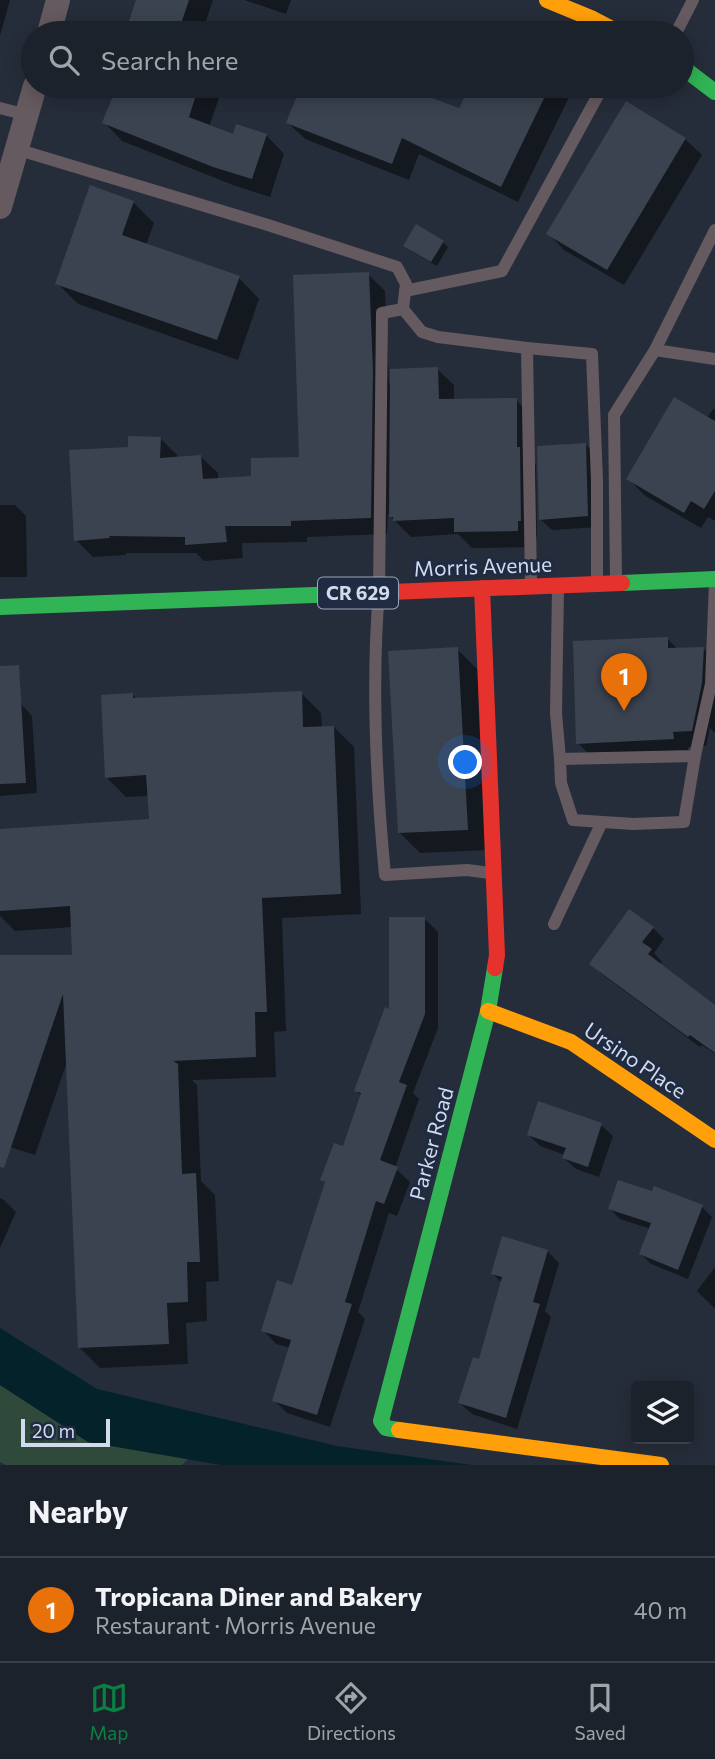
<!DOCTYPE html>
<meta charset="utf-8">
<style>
body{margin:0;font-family:Commissioner,sans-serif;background:#252a34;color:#f1f3f6}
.controls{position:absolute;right:21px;bottom:21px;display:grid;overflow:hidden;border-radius:7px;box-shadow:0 4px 18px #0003}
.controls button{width:63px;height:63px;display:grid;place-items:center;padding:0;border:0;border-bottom:2px solid #3a3f48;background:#1c222c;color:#f1f3f6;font:35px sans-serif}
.scale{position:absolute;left:21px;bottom:18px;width:89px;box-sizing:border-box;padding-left:7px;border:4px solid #d2dbeb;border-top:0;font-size:19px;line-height:24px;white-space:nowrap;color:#d2dbeb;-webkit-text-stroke:5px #1e2b42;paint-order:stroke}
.you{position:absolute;left:466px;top:763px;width:24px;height:24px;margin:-18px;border:5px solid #fff;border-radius:50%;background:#1a73e8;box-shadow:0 0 0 10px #1a73e833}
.badge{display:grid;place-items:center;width:46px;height:46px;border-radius:50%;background:#0b8043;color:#fff;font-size:23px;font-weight:700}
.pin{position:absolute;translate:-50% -58px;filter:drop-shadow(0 2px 4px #0008)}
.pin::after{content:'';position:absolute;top:37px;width:24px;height:21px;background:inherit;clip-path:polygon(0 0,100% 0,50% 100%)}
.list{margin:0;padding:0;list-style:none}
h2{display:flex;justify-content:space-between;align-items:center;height:91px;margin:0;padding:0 28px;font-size:30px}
h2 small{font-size:23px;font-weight:400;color:#a0a4a9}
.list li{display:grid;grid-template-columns:46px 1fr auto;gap:21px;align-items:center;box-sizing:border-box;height:105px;padding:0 28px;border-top:2px solid #3a3f48}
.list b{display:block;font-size:26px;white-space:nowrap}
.list p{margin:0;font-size:23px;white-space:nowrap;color:#a0a4a9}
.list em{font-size:23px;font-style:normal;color:#a0a4a9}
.icon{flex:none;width:38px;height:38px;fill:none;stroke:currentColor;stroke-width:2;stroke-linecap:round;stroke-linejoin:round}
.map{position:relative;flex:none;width:715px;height:1465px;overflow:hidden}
.search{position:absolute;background:#1c222c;box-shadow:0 4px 18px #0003;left:21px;right:21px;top:21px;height:77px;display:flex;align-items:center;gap:18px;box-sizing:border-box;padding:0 24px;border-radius:38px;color:#a0a4a9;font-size:26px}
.sheet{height:196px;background:#1c222c}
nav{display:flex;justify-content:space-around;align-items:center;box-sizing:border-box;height:98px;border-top:2px solid #3a3f48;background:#1c222c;font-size:19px;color:#a0a4a9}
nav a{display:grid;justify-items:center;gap:4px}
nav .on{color:#0b8043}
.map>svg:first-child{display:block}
.green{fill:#2f4a3a}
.water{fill:#032229}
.shadow{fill:#0007}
.building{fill:#3b4350}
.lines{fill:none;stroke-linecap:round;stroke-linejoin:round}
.lane{stroke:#655a60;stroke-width:12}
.street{stroke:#655a60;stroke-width:24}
.fast{stroke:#30b455;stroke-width:16}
.slow{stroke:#ff9f0a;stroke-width:16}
.jam{stroke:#e5322d;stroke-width:16}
.labels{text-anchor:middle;stroke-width:6;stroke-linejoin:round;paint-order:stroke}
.shield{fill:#1e2b42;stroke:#9ca6b8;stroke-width:2}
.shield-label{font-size:19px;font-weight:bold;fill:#d2dbeb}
.street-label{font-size:21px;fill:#d2dbeb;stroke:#1e2b42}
</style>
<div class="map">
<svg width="715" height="1465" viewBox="0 0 715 1465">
<rect width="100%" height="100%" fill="#262d3a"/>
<path class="green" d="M0 1385 88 1442 188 1459 182 1465H6L0 1462Z"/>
<path class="water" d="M0 1328 97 1389 337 1446 471 1465H221L88 1442 0 1385Z"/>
<path class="shadow" d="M0 0H10L0 36Z
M138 0H213L202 33H127Z
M244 0H291L286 14Z
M119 86H223L209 127 234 137 266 135 284 154 270 197 233 185 122 141 104 122Z
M303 86H395L460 111 472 86H569L573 89 518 202 419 154 409 180 305 139 288 123Z
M685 139 702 155 624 285 564 250 548 233Z
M133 202 154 223 146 245 239 278 259 299 238 360 78 304 57 283Z
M443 242 448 247 437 266 411 251 406 246Z
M368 274 385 291 389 384 437 369 454 385V400H516L533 416V463L536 465 537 537H534V547L472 548 458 534 411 537 388 514 387 534 307 537V542L242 543 243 558 204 561 196 553H126V555L93 557 76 540 130 449 160 438 177 455V459L201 457 218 473V480L252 477 301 459Z
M713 409 715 410V521L708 517 701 528 644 495 628 478 707 418Z
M585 444 597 456 599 527 552 530 540 519Z
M0 505H15L26 516 27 577H0Z
M667 638 678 650 703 648 715 660V733L710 728 706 746 688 747V753L593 758 578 743Z
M457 649 478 670 488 850 420 853 400 833Z
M301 693 321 713 322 728 334 727 354 747 361 914 282 918 286 1031 274 1032 276 1077 192 1080 197 1085 201 1181 215 1195 219 1281 206 1282 207 1321 186 1323 188 1364 100 1368 80 1348 68 1059 35 1155 0 1144V957L74 956 73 927 15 931 0 916V831L151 820 149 796 126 797 106 777 133 695 137 700Z
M21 704 32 716 37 793 0 796V706Z
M425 919 438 932V1028L413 1093 419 1099 395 1168 410 1182 397 1216 389 1213 358 1312 365 1319 330 1427 287 1413 274 1400 291 1348 276 1344 263 1330 293 1287 326 1184 322 1180 344 1149 362 1096 356 1091 390 1011Z
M653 928 664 939 654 953 662 962 660 965 715 1007V1054L702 1045 700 1047 603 975 591 964Z
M601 1125 613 1136 599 1177 576 1169 564 1158 565 1155 540 1146 529 1135Z
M0 1198 4 1200 16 1212 0 1248Z
M702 1207 712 1217 688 1279 651 1264 641 1254 651 1229 620 1219 610 1209Z
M547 1251 559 1263 545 1311 551 1317 517 1429 472 1414 460 1403 480 1361 502 1283 493 1274Z
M715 1267V1309L697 1291Z"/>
<path class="building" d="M136 0H189L178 33H125Z
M117 86H199L189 117 233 134 236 124 267 134 252 179 213 167 102 123Z
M301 86H400L459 108 470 86H550L501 187 402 138 392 164 286 123Z
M626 101 686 138 607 270 546 234Z
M90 185 134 201 122 235 240 276 217 340 55 284Z
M416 224 444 241 431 262 403 246Z
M369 272 373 370 371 518 291 521V526H225L227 542 185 545V537L109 536 110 538 74 541 69 450 128 447V436L161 437 160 458 201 455 203 479 251 476V458L299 457 293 275Z
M438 367 439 399 517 398V447H520L521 521H518V531L454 532V518L393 521V517H389L390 369Z
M674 397 715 421V491L704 509 691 501 684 513 626 479Z
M586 443 588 516 539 520 537 446Z
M668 637V648L704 647 702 683 692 731 673 732 674 739 576 744 573 641Z
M458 647 468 830 398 833 388 651Z
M19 665 26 783 0 784V666Z
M302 691 303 727 334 726 341 894 262 898 267 1012H255L256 1057 173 1061 178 1064 182 1174 196 1173 200 1262H187L188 1302 167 1303 169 1344 78 1348 63 994 4 1168 0 1167V955H72L70 906 0 911V829L149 819 146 775 105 778 101 695 133 693V698Z
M629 909 654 927 642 942 652 949 648 954 715 1005V1053L690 1035 688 1037 589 964Z
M389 917H425V1014L399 1082 407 1085 380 1160 398 1167 384 1204 376 1201 345 1302 352 1304 317 1415 272 1401 291 1340 261 1331 277 1280 292 1285 325 1182 320 1180 334 1143 343 1146 361 1093 354 1091 385 1007 389 1009Z
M538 1101 602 1123 588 1167 562 1158 566 1148 527 1135Z
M618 1180 652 1191 654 1186 703 1205 678 1270 639 1254 651 1223 608 1209Z
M502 1236 548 1250 533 1302 540 1304 506 1418 458 1403 473 1357 479 1359 502 1277 491 1274Z"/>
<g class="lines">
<path class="lane" d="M676 33 693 0
M0 108 27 115
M16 149 268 225 397 267 406 284 403 309 422 332 438 337 527 348 531 584
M405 291 502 271 603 86
M403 309 382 313 379 592C371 686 376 781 385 875L467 870 490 873
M527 348 592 354 597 481V579
M655 350 715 359
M616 579 614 415 655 350 715 230
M558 588 556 713 560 759 695 756 711 684 715 582
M560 759 561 783 573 820 633 824 684 822 695 756
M554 924 602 822"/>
<path class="street" d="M49 33 58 0
M0 207 35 86"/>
<path class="fast" d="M682 67 715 92
M622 583 715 579
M0 607 340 594
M399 1430 386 1428 381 1421 488 1011 495 968"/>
<path class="slow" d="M547 0 593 19 620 33
M488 1011 571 1042 715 1140
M399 1430 661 1465"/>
<path class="jam" d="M482 588 497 955 495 968
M340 594 622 583"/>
</g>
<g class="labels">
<rect class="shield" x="318" y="577.5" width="80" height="31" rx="5"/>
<g class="shield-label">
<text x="358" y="600">CR 629</text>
</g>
<g class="street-label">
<text transform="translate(483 567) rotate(-2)" y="7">Morris Avenue</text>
<text transform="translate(635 1061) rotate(34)" y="7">Ursino Place</text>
<text transform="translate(432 1144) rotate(-75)" y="7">Parker Road</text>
</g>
</g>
</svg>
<div class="controls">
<button><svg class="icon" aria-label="layers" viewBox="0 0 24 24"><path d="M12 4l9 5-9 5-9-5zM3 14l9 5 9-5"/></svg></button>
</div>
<div class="scale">20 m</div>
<div class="you"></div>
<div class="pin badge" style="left:624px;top:711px;background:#e8710a">1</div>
<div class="search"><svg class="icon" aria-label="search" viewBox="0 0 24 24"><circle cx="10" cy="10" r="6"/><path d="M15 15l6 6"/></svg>Search here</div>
</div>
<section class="sheet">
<h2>Nearby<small></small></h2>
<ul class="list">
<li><span class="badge" style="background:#e8710a">1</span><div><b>Tropicana Diner and Bakery</b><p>Restaurant · Morris Avenue</p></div><em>40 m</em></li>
</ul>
</section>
<nav>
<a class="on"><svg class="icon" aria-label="map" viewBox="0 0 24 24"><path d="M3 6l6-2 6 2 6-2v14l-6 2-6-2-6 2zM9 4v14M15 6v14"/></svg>Map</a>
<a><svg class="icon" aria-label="directions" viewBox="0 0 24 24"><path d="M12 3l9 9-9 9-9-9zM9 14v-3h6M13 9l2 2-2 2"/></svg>Directions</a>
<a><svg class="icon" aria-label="saved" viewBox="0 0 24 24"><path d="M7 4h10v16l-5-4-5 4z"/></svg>Saved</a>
</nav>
